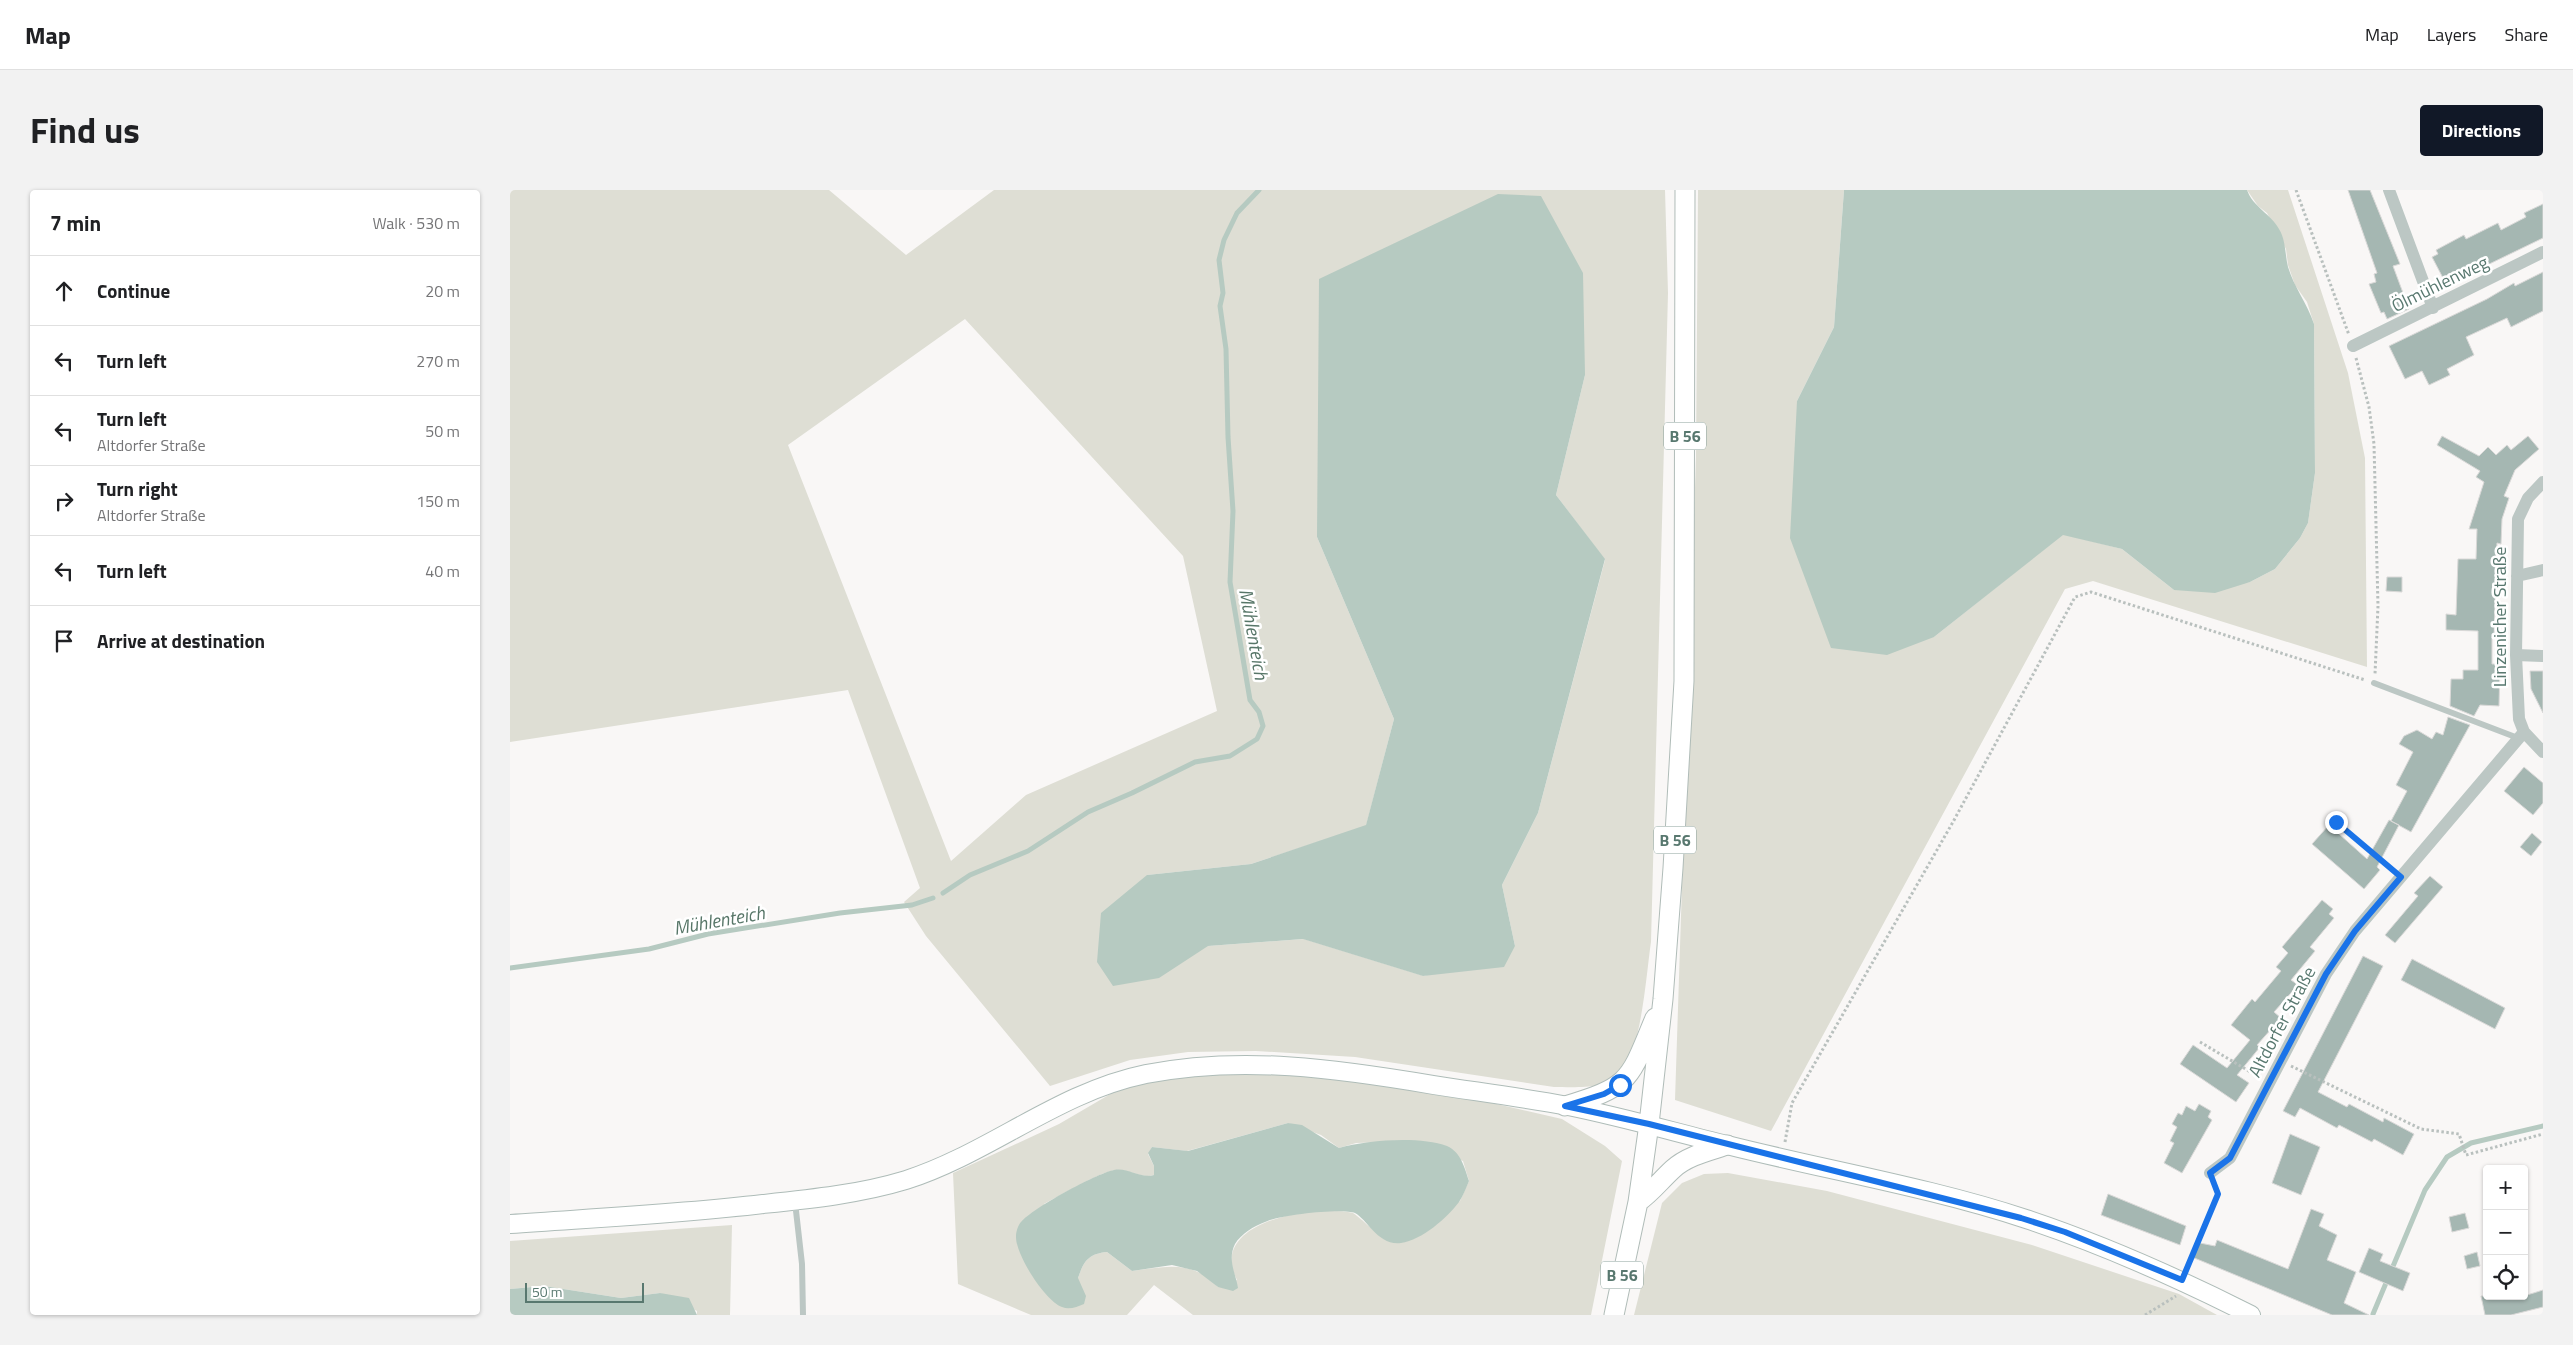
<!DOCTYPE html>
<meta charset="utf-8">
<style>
body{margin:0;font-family:"Titillium Web",sans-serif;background:#f2f2f2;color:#202124}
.controls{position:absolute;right:15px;bottom:15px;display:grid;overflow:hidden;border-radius:5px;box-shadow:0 1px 4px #0004}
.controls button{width:45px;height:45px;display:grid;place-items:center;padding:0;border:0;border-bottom:1px solid #e0e0e0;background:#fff;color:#202124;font:25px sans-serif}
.scale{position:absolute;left:15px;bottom:12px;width:119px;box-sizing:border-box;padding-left:5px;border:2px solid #58786f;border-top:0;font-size:14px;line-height:18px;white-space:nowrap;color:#58786f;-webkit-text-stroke:4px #fff;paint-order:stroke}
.stop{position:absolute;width:15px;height:15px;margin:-11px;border:4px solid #1a73e8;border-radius:50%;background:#fff}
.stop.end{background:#1a73e8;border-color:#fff;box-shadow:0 1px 5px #0008}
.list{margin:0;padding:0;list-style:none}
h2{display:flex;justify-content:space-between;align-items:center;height:65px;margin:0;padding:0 20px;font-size:21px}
h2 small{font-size:16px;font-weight:400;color:#757577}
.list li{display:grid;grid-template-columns:32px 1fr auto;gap:15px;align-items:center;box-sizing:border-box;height:70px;padding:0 20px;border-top:1px solid #e0e0e0}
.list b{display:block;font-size:19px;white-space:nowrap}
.list p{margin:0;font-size:16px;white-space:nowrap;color:#757577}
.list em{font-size:16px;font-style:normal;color:#757577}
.icon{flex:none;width:28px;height:28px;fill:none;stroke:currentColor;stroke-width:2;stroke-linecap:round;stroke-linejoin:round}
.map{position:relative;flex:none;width:2033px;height:1125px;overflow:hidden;border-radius:5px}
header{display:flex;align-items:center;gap:30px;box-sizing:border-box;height:70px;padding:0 25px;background:#fff;border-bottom:1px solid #e0e0e0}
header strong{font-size:24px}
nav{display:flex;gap:28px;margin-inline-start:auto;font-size:18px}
.intro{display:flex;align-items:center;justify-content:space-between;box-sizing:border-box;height:120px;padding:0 30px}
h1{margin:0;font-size:35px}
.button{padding:12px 22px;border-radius:5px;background:#111827;color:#fff;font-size:18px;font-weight:700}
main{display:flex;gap:30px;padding:0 30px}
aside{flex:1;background:#fff;border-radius:5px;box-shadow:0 1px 4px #0004}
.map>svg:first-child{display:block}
.green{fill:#deded4;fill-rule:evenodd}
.water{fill:#b6cac1}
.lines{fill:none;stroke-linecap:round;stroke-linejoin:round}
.stream{stroke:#b6cac1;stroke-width:5}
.building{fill:#a5b7b2;stroke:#dad9d8}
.secondary-casing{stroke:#aebcb8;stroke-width:20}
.primary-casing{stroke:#b0bcb8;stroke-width:21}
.path{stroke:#b9c0be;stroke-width:3;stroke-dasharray:2.5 2.5;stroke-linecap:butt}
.service{stroke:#bcc7c4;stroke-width:6}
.minor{stroke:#bcc7c4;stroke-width:12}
.secondary{stroke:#fff;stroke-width:18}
.primary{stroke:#fff;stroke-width:19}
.route{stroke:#1a73e8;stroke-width:6}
.labels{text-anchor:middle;stroke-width:5;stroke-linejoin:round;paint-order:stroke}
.shield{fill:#fff;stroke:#8aa09a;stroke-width:1}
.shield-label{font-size:16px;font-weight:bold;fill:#58786f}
.street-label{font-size:18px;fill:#58786f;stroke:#fff}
.water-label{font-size:19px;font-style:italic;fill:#577668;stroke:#fff}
</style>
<header>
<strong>Map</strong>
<nav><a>Map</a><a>Layers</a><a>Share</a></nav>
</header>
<div class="intro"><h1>Find us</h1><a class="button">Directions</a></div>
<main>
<aside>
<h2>7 min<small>Walk · 530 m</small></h2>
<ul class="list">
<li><svg class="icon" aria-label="ahead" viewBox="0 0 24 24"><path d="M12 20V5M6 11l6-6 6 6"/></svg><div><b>Continue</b></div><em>20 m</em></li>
<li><svg class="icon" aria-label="left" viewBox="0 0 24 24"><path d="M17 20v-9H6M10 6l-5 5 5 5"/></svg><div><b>Turn left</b></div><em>270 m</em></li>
<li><svg class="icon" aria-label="left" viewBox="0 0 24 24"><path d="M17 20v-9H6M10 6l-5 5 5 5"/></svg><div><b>Turn left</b><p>Altdorfer Straße</p></div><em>50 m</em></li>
<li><svg class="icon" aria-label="right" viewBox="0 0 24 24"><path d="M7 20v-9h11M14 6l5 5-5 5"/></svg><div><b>Turn right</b><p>Altdorfer Straße</p></div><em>150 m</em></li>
<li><svg class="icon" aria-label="left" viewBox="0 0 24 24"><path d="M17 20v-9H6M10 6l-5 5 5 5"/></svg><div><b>Turn left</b></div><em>40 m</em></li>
<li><svg class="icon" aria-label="arrive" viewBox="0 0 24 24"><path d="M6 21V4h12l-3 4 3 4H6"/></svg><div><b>Arrive at destination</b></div></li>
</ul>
</aside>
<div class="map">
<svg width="2033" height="1125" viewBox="0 0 2033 1125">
<rect width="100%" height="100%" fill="#f9f7f6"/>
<path class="green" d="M0 0H319L396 65 484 0H1155L1158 103 1141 752C1136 785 1132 858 1111 883 1096 900 1064 897 1044 897L845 867 746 861 678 862 620 870 540 896 416 746 394 712 410 698 338 500 0 552ZM455 129 673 366 707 521 516 605 441 671 278 255ZM1075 185 1046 305 1095 370 1028 623 992 695 1005 756 914 786 794 749 698 756 637 685 741 674 856 636 884 529 807 347Z
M1188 0H1334L1324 137 1287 211 1424 447 1553 344 1612 359 1664 400 1740 392 1765 379 1790 348 1798 333 1805 283 1804 134 1797 112 1785 95 1778 75 1776 59 1757 23 1748 16 1737 0H1778L1838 183 1855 268 1857 477 1583 391 1555 399 1261 941 1165 910 1186 267Z
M739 880 809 884 960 908 1052 929 1095 956 1112 971 1081 1125H683L644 1095 617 1125H521L448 1094 443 983 549 934 609 899 659 888ZM778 933 811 945 829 958 846 953 904 951 953 971 959 991 950 1011 875 1049C868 1045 846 1024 843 1023 806 1014 696 1031 727 1090L708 1097C682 1069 655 1077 622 1081L597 1062C578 1064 574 1071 568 1088L534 1014C549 1006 592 981 606 980 620 979 631 989 644 985V976L638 964 642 957 677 961Z
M1218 983 1317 1001 1522 1055 1669 1104 1707 1125H1124L1152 1013 1172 993 1194 984Z
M222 1035 220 1125H187V1121L150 1103 111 1108 34 1096 0 1099V1051Z"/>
<path class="water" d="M1334 0H1737C1743 17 1761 24 1769 39 1776 50 1775 65 1778 77 1784 97 1797 113 1804 134L1805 283 1798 333 1790 348 1765 379 1740 392 1705 403 1664 400 1612 359 1553 345 1424 447 1377 465 1321 458 1280 348 1287 211 1324 137Z
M988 4 1031 6 1073 83 1075 185 1046 305 1095 369 1028 623 992 695 1005 756 994 777 913 786 793 749 698 756 649 788 603 796 587 772 591 723 637 685 741 674 856 635 884 529 807 347 809 89Z
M778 933 792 935 829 958C857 950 910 946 937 956 951 962 955 979 959 991 956 998 953 1006 949 1012 937 1028 912 1050 891 1053 868 1056 857 1029 845 1023 831 1018 769 1025 755 1032 744 1036 731 1044 725 1054 717 1070 726 1084 728 1098L723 1101 708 1097 687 1081 662 1075 622 1081 597 1062C578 1064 574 1071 568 1088L576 1106 574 1114C567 1117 559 1120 552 1117 535 1111 505 1064 506 1046 506 1042 508 1035 511 1032 523 1018 585 984 604 980 618 977 630 989 644 985V976L638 963 642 957 678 961Z
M34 1096 111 1108 150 1103 179 1108 187 1125H0V1099Z"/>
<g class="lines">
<path class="stream" d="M433 703 460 685 518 661 578 622 622 603 685 572 720 566 747 549 753 536 749 522 740 510 720 392 723 321 718 247 716 159 710 116 713 103 709 70 714 50 727 23 749 0
M0 778 139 759 198 744 330 723 402 715 423 708
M1863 1124 1915 1000 1937 967 1961 953 2033 936"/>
</g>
<path class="building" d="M1838 0H1860L1890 74 1883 76 1899 119 1877 129 1874 122 1871 123 1859 94 1866 92 1864 84 1867 83Z
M2033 14V48L1971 78 1968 72 1933 88 1922 67 1928 64 1926 60 1954 45 1956 49 1988 33 1991 40 2016 27 2014 23Z
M2033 82V121L2001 137 1997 128 1956 147 1964 165 1937 179 1940 185 1919 195 1912 181 1895 189 1879 156 1977 109 2004 93 2005 96Z
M1932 246 1969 266 1978 257 1986 265 1997 255 2001 260 2018 246 2029 259 2005 280 1994 306 1999 308 1992 329 1991 354 1987 353 1984 447H1982V474H1990L1989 516 1970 515 1964 526 1940 516 1941 489H1953V480H1968V441L1936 440V424L1946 425 1948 369H1966L1967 339H1959L1974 292 1966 287 1970 281 1927 255Z
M1877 387H1892V402L1876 401Z
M2020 481H2033V523L2021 499Z
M1938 527 1960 535 1901 642 1881 631 1897 601 1886 595 1903 562 1889 554 1894 546 1907 540 1922 549 1926 542 1933 545Z
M2014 577 2033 593V613L2023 625 1994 601Z
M1879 630 1889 635 1867 677 1870 680 1854 699 1802 654 1819 635 1857 669Z
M2022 643 2032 652 2021 666 2010 657Z
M1920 686 1933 697 1885 753 1875 745 1908 706 1904 703Z
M1812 710 1823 719 1819 724 1824 728 1800 757 1805 761 1781 790 1788 795 1764 822 1771 828 1747 855 1750 857 1727 885 1739 893 1726 912 1670 874 1683 855 1717 878 1740 850 1721 835 1742 809 1745 812 1771 781 1766 777 1778 763 1772 757Z
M1853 766 1873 776 1808 902 1837 917 1839 914 1873 932 1874 928 1904 944 1893 965 1864 949 1862 952 1829 935 1827 938 1790 918 1785 927 1773 921Z
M1902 769 1995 818 1985 839 1891 790Z
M1689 914 1701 921 1698 927 1702 930 1672 983 1654 973 1664 953 1660 951 1667 937 1662 934 1668 923 1672 925 1676 916 1685 921Z
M1780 944 1810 957 1791 1005 1762 993Z
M1598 1004 1676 1036 1670 1055 1591 1025Z
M1801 1019 1814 1024 1809 1036 1827 1045 1817 1070 1846 1082 1834 1113 1859 1125H1822L1682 1067 1690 1053 1705 1056 1707 1050 1778 1079Z
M1955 1023 1959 1038 1942 1042 1939 1027Z
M1859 1058 1873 1064 1870 1071 1900 1083 1893 1101 1849 1082Z
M1967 1062 1970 1076 1957 1079 1954 1066Z
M2033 1100V1117L2001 1125H1975L1971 1106H2014Z"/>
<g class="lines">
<g class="secondary-casing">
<path id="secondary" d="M0 1034C84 1028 169 1024 253 1014 301 1009 350 1004 396 990 480 963 548 902 636 884 732 865 829 879 924 895 969 902 1014 908 1058 916 1112 927 1164 942 1217 955 1316 980 1419 997 1516 1029 1594 1055 1668 1088 1741 1125"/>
</g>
<g class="primary-casing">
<path id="primary" d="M1055 916C1122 896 1119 890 1145 828
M1128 1012C1141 1003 1150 991 1163 979 1177 966 1199 961 1217 955
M1104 1125 1128 1012 1139 934 1153 809 1163 678 1174 491 1175 0"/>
</g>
<path class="path" d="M1786 0 1839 145
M1846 168 1859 217 1864 254 1868 416 1865 484
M1826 631 1881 678
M1690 852 1749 887
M1781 876 1911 939 1949 944 1956 965 2033 944
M1275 952 1282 913 1443 632 1565 407 1581 402 1855 490
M1677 1078 1708 1004 1704 993
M1635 1125 1666 1106"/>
<path class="service" d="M1864 493 2008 548
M285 1012 292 1074 293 1125"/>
<path class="minor" d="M1879 0 1923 118
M1843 156 2033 62
M2033 292 2018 308 2008 329 2006 465 2009 529 2014 542 2033 562
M2007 386 2033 380
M2006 465 2033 466
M1700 983 1720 968 1816 784 1845 741 2014 542"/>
<use href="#secondary" class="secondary"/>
<use href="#primary" class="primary"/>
</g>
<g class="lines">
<path class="route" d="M1110 895 1094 904 1055 916 1139 934 1511 1028 1555 1042 1672 1090 1708 1004 1700 983 1720 968 1816 784 1845 741 1891 687 1826 632"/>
</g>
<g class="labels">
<g class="shield">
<rect x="1154" y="232.5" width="42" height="27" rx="4"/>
<rect x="1144" y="636.5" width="42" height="27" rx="4"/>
<rect x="1091" y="1071.5" width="42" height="27" rx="4"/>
</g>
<g class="shield-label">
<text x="1175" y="252">B 56</text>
<text x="1165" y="656">B 56</text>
<text x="1112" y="1091">B 56</text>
</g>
<g class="street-label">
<text transform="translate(1930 94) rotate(-26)" y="6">Ölmühlenweg</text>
<text transform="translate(1990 427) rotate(-90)" y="6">Linzenicher Straße</text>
<text transform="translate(1772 832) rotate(-62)" y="6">Altdorfer Straße</text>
</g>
<g class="water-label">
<text transform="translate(744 444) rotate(80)" y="7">Mühlenteich</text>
<text transform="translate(209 730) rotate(-10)" y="7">Mühlenteich</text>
</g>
</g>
</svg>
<div class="controls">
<button>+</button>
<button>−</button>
<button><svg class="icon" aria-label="locate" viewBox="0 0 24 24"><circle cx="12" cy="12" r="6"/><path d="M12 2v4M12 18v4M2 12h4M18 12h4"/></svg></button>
</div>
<div class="scale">50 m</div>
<div class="stop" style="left:1110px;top:895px"></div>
<div class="stop end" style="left:1826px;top:632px"></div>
</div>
</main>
